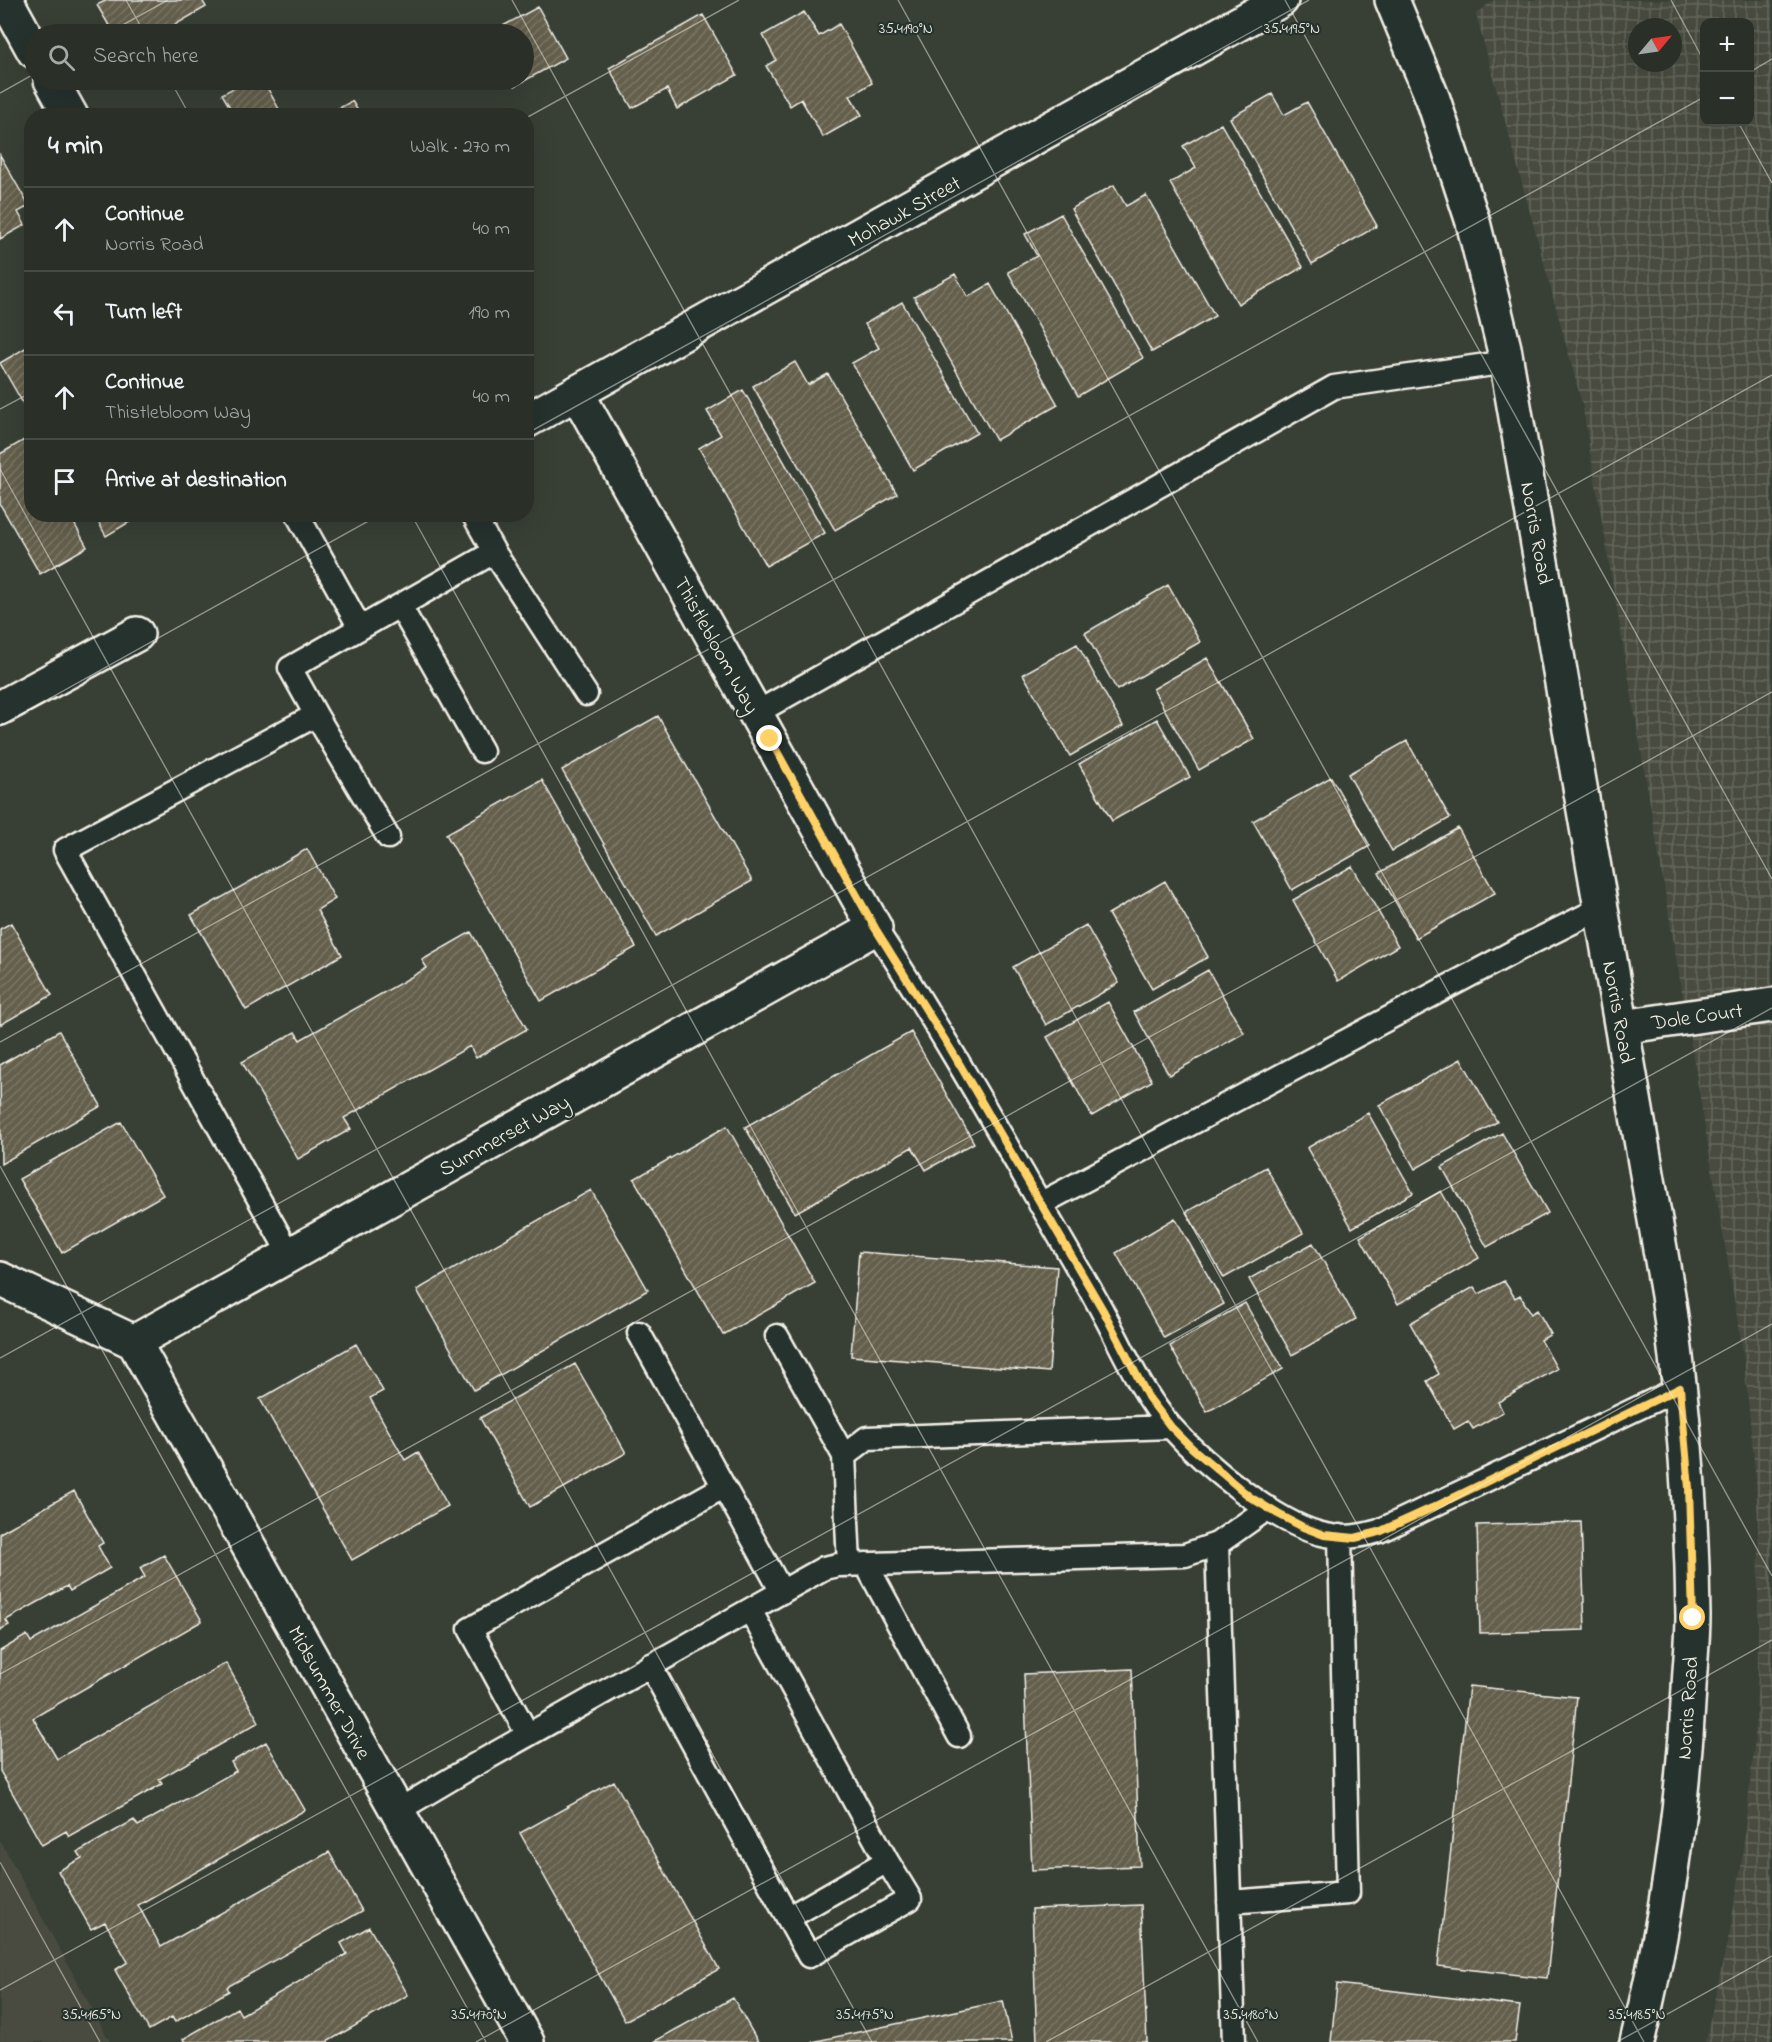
<!DOCTYPE html>
<meta charset="utf-8">
<style>
body{margin:0;font-family:"Indie Flower",sans-serif;background:#363c34;color:#f1f3f6}
.controls{position:absolute;right:18px;top:18px;display:grid;overflow:hidden;border-radius:12px;box-shadow:0 6px 24px #0002}
.controls button{width:54px;height:54px;display:grid;place-items:center;padding:0;border:0;border-bottom:2px solid #464b45;background:#2a3028;color:#f1f3f6;font:30px sans-serif}
.compass{position:absolute;left:1628px;top:18px;width:54px;height:54px;border-radius:50%;background:#2a3028;box-shadow:0 6px 24px #0002;rotate:61deg}
.stop{position:absolute;width:18px;height:18px;margin:-14px;border:4px solid #ffd166;border-radius:50%;background:#fff}
.stop.end{background:#ffd166;border-color:#fff;box-shadow:0 2px 6px #0008}
.list{margin:0;padding:0;list-style:none}
h2{display:flex;justify-content:space-between;align-items:center;height:78px;margin:0;padding:0 24px;font-size:26px}
h2 small{font-size:20px;font-weight:400;color:#a5a9a8}
.list li{display:grid;grid-template-columns:39px 1fr auto;gap:18px;align-items:center;box-sizing:border-box;height:84px;padding:0 24px;border-top:2px solid #464b45}
.list b{display:block;font-size:22px;white-space:nowrap}
.list p{margin:0;font-size:20px;white-space:nowrap;color:#a5a9a8}
.list em{font-size:20px;font-style:normal;color:#a5a9a8}
.icon{flex:none;width:33px;height:33px;fill:none;stroke:currentColor;stroke-width:2;stroke-linecap:round;stroke-linejoin:round}
.map{position:relative;flex:none;width:1772px;height:2042px;overflow:hidden}
.search{position:absolute;background:#2a3028;box-shadow:0 6px 24px #0002;left:24px;top:24px;width:510px;height:66px;display:flex;align-items:center;gap:15px;box-sizing:border-box;padding:0 21px;border-radius:33px;color:#a5a9a8;font-size:22px}
.panel{position:absolute;background:#2a3028;box-shadow:0 6px 24px #0002;left:24px;top:108px;width:510px;height:414px;border-radius:24px}
.map>svg:first-child{display:block}
.built{fill:#484c40}
.industrial{fill:url(#industrial-grid);fill-rule:evenodd}
.building{fill:url(#building-hatch);stroke:#f4f1e8;stroke-width:1.5}
.lines{fill:none;stroke-linecap:round;stroke-linejoin:round}
.lane-casing{stroke:#f4f1e8;stroke-width:27}
.street-casing{stroke:#f4f1e8;stroke-width:38}
.secondary-casing{stroke:#f4f1e8;stroke-width:38}
.lane{stroke:#26332d;stroke-width:22}
.street{stroke:#26332d;stroke-width:33}
.secondary{stroke:#26332d;stroke-width:33}
.route{stroke:#ffd166;stroke-width:8}
.ticks{fill:none;stroke:#f4f1e8;stroke-width:1.5;stroke-opacity:0.45}
.labels{text-anchor:middle;stroke-width:4.5;stroke-linejoin:round;paint-order:stroke}
.street-label{font-size:21px;fill:#f4f1e8;stroke:#26332d}
.ticks-label{font-size:15px;text-anchor:middle;fill:#f4f1e8;stroke:#26332d;stroke-width:4.5;stroke-linejoin:round;paint-order:stroke}
</style>
<div class="map">
<svg width="1772" height="2042" viewBox="0 0 1772 2042">
<defs>
<pattern id="industrial-grid" width="8" height="8" patternUnits="userSpaceOnUse" patternTransform="scale(1.5)"><rect width="8" height="8" fill="#484c40"/><path d="M0 4h8M4 0v8" fill="none" stroke="#63665c"/></pattern>
<pattern id="building-hatch" width="6" height="6" patternUnits="userSpaceOnUse" patternTransform="scale(1.5)"><rect width="6" height="6" fill="#635f4c"/><path d="M-1 1l2-2M0 6l6-6M5 7l2-2" fill="none" stroke="#7a7666"/></pattern>
</defs>
<rect width="100%" height="100%" fill="#384036"/>
<filter id="ink" filterUnits="userSpaceOnUse"><feTurbulence type="fractalNoise" baseFrequency=".0167" numOctaves="2"/><feDisplacementMap in="SourceGraphic" scale="12" xChannelSelector="R" yChannelSelector="G"/><feConvolveMatrix kernelMatrix="1 2 1 2 8 2 1 2 1" color-interpolation-filters="sRGB"/></filter>
<g filter="url(#ink)">
<path class="built" d="M0 1840 110 2042H0Z"/>
<path class="industrial" d="M1494 0H1772V2042H1705L1730 1930 1741 1867 1755 1738 1758 1674 1759 1544 1756 1480 1743 1351 1582 403 1476 14ZM1704 22H1750V122H1704ZM1637 27H1673V63H1637Z"/>
<path class="building" d="M107 0H202L206 7 159 34H114L97 5Z
M538 7 566 58 515 86 511 80H524V34H488Z
M804 12 819 36 839 24 872 83 850 96 862 115 823 137 801 99 790 106 766 66 776 60 763 35Z
M703 15 737 75 677 109 667 89 632 108 609 68Z
M249 80H263L280 111 272 116H235L222 94Z
M1272 94 1284 115 1307 102 1377 226 1312 264 1230 118Z
M352 101 361 116H325Z
M1221 124 1303 267 1238 304 1170 183 1196 168 1183 146Z
M0 155 29 206 18 212 25 225 0 239Z
M1114 185 1126 206 1146 195 1215 316 1152 352 1071 209Z
M1061 214 1143 358 1078 396 1008 272 1037 256 1025 234Z
M955 274 968 297 990 284 1058 405 996 440 914 297Z
M902 302 977 433 913 470 852 363 879 348 865 324Z
M32 344V419L0 363Z
M795 362 808 385 828 374 897 494 835 530 753 386Z
M743 390 825 533 766 566 699 448 721 435 707 411Z
M26 439 32 449V514H69L87 547 40 574 0 504V454Z
M89 514H143L106 536 95 516 91 518Z
M1168 585 1200 642 1117 690 1085 633Z
M1077 644 1123 726 1070 756 1023 674Z
M1207 658 1254 739 1199 770 1153 689Z
M658 716 752 881 656 936 562 770Z
M1157 719 1190 777 1112 821 1079 764Z
M1407 741 1450 818 1392 851 1348 774Z
M1331 777 1370 846 1292 890 1253 821Z
M542 780 636 947 541 1001 446 834Z
M1458 828 1495 893 1416 938 1379 873Z
M307 849 335 899 317 910 342 955 246 1010 191 915Z
M1352 866 1398 946 1338 981 1293 900Z
M1165 881 1208 957 1152 989 1108 914Z
M11 923 52 995 0 1025V929Z
M1086 925 1119 983 1046 1025 1013 967Z
M471 932 527 1029 476 1058 470 1046 344 1118 351 1129 298 1159 242 1062 295 1032 300 1040 427 968 422 960Z
M1208 970 1244 1033 1169 1075 1134 1012Z
M1108 1002 1152 1081 1092 1116 1047 1037Z
M59 1031 101 1106 1 1164 0 1065Z
M911 1032 974 1143 926 1170 912 1147 795 1213 745 1127Z
M1461 1059 1497 1122 1415 1169 1379 1105Z
M1368 1113 1413 1193 1352 1228 1307 1148Z
M121 1122 163 1195 62 1253 19 1179Z
M727 1126 815 1283 723 1335 634 1179Z
M1502 1133 1548 1213 1487 1247 1442 1167Z
M1266 1167 1303 1233 1224 1278 1186 1212Z
M591 1190 648 1290 474 1390 417 1290Z
M1441 1191 1479 1258 1398 1304 1360 1237Z
M1175 1218 1224 1304 1164 1338 1116 1253Z
M1313 1243 1356 1319 1292 1355 1249 1279Z
M859 1252 1057 1267 1049 1372 851 1356Z
M1504 1281 1515 1298 1520 1295 1531 1314 1537 1310 1551 1334 1541 1340 1557 1369 1498 1402 1503 1412 1473 1429 1468 1421 1454 1429 1427 1381 1439 1374 1410 1323 1474 1287 1479 1294Z
M1245 1303 1283 1369 1207 1412 1170 1346Z
M356 1344 383 1391 370 1398 405 1460 418 1452 448 1506 352 1560 260 1399Z
M575 1364 626 1453 530 1507 480 1418Z
M74 1491 103 1543 98 1546 110 1568 70 1591 67 1586 6 1620 9 1625 0 1630V1533Z
M1581 1522 1585 1630 1480 1633 1477 1525Z
M164 1555 202 1621 33 1718 57 1759 226 1663 259 1722 159 1779 162 1784 69 1836 66 1831 42 1845 0 1771V1651L27 1635 31 1642 145 1577 140 1568Z
M1132 1669 1140 1866 1032 1870 1024 1674Z
M1469 1686 1577 1697 1547 1978 1438 1966Z
M266 1742 305 1810 138 1905 161 1947 329 1852 362 1911 227 1987 229 1991 175 2022 172 2017 149 2030 115 1970 128 1962 105 1922 91 1929 58 1871 82 1858 78 1852 134 1820 138 1826 236 1771 231 1762Z
M614 1781 719 1969 625 2021 520 1833Z
M1141 1905 1147 2042H1037L1032 1909Z
M369 1927 408 1995 327 2042H185L183 2039 237 2008 241 2015 347 1954 341 1943Z
M1337 1984 1520 2006 1515 2042H1331Z
M733 1998 758 2042H653Z
M1003 2001 1012 2042H812Z"/>
<g class="lines">
<g class="lane-casing">
<path id="lane" d="M297 514 360 628
M473 514 494 552
M400 606 482 751
M756 713 1334 387 1507 362
M316 715 388 837
M875 928C952 1046 1020 1170 1091 1291 1118 1336 1136 1387 1171 1427 1203 1463 1278 1526 1326 1535 1345 1539 1361 1536 1379 1531L1680 1388
M1040 1204 1515 951 1601 908
M290 1255 65 850 316 715 290 668 494 552 586 694
M639 1333 782 1592
M777 1336 844 1456
M1217 1544 1234 2042
M866 1564 959 1736
M849 1565 844 1456 867 1438 1171 1427
M650 1665 788 1918 887 1861 750 1610
M528 1735 470 1629 723 1487
M397 1811 473 1766 824 1568 838 1565 1185 1555 1217 1544 1268 1508
M1229 1902 1348 1893 1340 1536
M788 1918 809 1956 910 1899 887 1861"/>
</g>
<g class="street-casing">
<path id="street" d="M6 0 34 51
M51 80 71 116
M526 421 1281 0
M0 708 137 634
M1622 1027 1772 1005
M0 1279 134 1342
M134 1342 875 928 577 393
M134 1342 527 2042"/>
</g>
<g class="secondary-casing">
<path id="secondary" d="M1392 0 1433 99 1473 222 1504 348 1668 1295C1683 1402 1692 1508 1693 1616 1693 1640 1690 1664 1689 1688 1683 1807 1666 1926 1637 2042"/>
</g>
<use href="#lane" class="lane"/>
<use href="#street" class="street"/>
<use href="#secondary" class="secondary"/>
</g>
</g>
<g class="lines" filter="url(#ink)">
<path class="route" d="M770 739 875 928 953 1053 1104 1312 1148 1397 1171 1427 1192 1448 1250 1497 1278 1514 1303 1527 1324 1535 1355 1538 1379 1532 1432 1508 1680 1388 1689 1488 1693 1618"/>
</g>
<path class="ticks" d="M126 0 145 34M512 0 1644 2042M898 0 1772 1576M1285 0 1772 879M1671 0 1704 61M106 34 168 0M1750 72 1772 59M170 80 190 116M0 93 34 74M526 118 739 0M1738 122 1772 183M0 409 32 392M526 434 1309 0M0 469 872 2042M411 514 1258 2042M0 726 381 514M0 1042 1704 97M0 1166 486 2042M0 1358 1772 375M0 1674 1772 692M0 1862 100 2042M0 1990 1772 1008M476 2042 1772 1324M1046 2042 1772 1640M1617 2042 1772 1956"/>
<g class="labels">
<g class="street-label">
<text transform="translate(904 211) rotate(-29)" y="7">Mohawk Street</text>
<text transform="translate(1537 533) rotate(80)" y="7">Norris Road</text>
<text transform="translate(717 645) rotate(61)" y="7">Thistlebloom Way</text>
<text transform="translate(1619 1012) rotate(80)" y="7">Norris Road</text>
<text transform="translate(1697 1016) rotate(-8)" y="7">Dole Court</text>
<text transform="translate(504 1135) rotate(-29)" y="7">Summerset Way</text>
<text transform="translate(330 1692) rotate(61)" y="7">Midsummer Drive</text>
<text transform="translate(1687 1708) rotate(-86)" y="7">Norris Road</text>
</g>
</g>
<g class="ticks-label">
<text x="906" y="33">35.4190°N</text>
<text x="1292" y="33">35.4195°N</text>
<text x="92" y="2019">35.4165°N</text>
<text x="479" y="2019">35.4170°N</text>
<text x="865" y="2019">35.4175°N</text>
<text x="1251" y="2019">35.4180°N</text>
<text x="1637" y="2019">35.4185°N</text>
</g>
</svg>
<div class="controls">
<button>+</button>
<button>−</button>
</div>
<svg class="compass" viewBox="-18 -18 36 36"><path d="M0-13l5 13h-10z" fill="#e53935"/><path d="M0 13l5-13h-10z" fill="#a5a9a8"/></svg>
<div class="stop" style="left:1693px;top:1618px"></div>
<div class="stop end" style="left:770px;top:739px"></div>
<div class="search"><svg class="icon" aria-label="search" viewBox="0 0 24 24"><circle cx="10" cy="10" r="6"/><path d="M15 15l6 6"/></svg>Search here</div>
<section class="panel">
<h2>4 min<small>Walk · 270 m</small></h2>
<ul class="list">
<li><svg class="icon" aria-label="ahead" viewBox="0 0 24 24"><path d="M12 20V5M6 11l6-6 6 6"/></svg><div><b>Continue</b><p>Norris Road</p></div><em>40 m</em></li>
<li><svg class="icon" aria-label="left" viewBox="0 0 24 24"><path d="M17 20v-9H6M10 6l-5 5 5 5"/></svg><div><b>Turn left</b></div><em>190 m</em></li>
<li><svg class="icon" aria-label="ahead" viewBox="0 0 24 24"><path d="M12 20V5M6 11l6-6 6 6"/></svg><div><b>Continue</b><p>Thistlebloom Way</p></div><em>40 m</em></li>
<li><svg class="icon" aria-label="arrive" viewBox="0 0 24 24"><path d="M6 21V4h12l-3 4 3 4H6"/></svg><div><b>Arrive at destination</b></div></li>
</ul>
</section>
</div>
